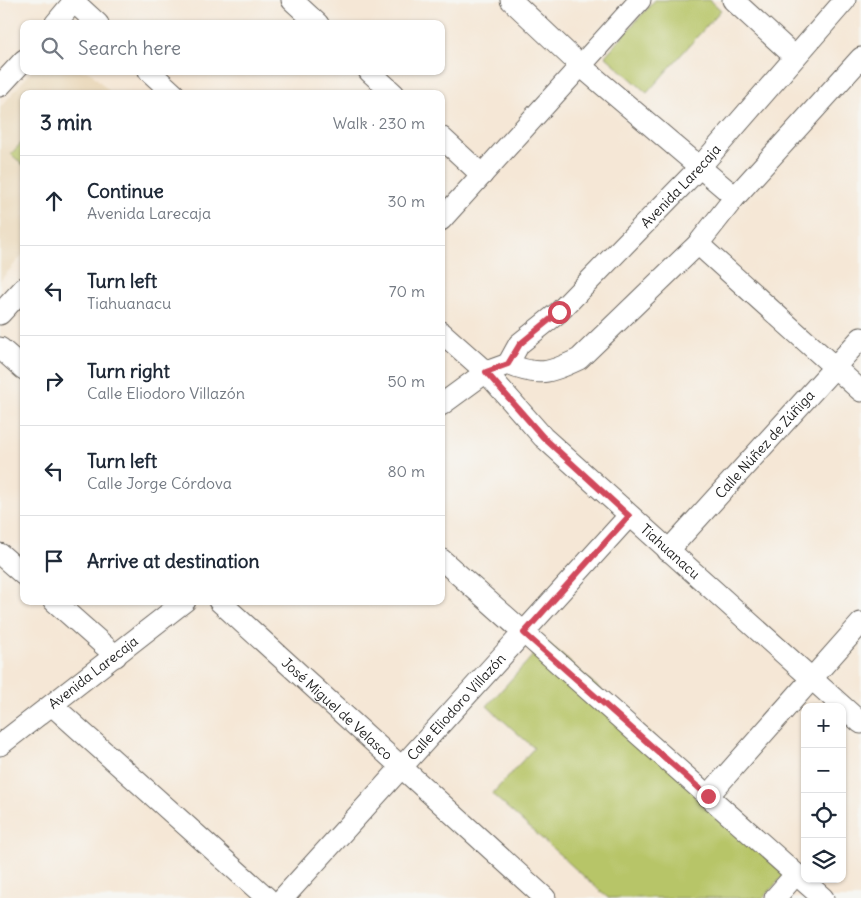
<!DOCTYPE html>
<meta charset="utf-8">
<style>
body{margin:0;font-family:Delius,sans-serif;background:#f2f2f3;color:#1f2937}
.controls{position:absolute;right:15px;bottom:15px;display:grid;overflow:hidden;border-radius:10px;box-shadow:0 1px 4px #0004}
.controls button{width:45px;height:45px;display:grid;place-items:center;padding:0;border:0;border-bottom:1px solid #e0e1e3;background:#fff;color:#1f2937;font:25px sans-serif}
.stop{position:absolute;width:15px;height:15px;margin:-11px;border:4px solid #d1495b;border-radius:50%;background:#fff}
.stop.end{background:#d1495b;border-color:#fff;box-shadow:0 1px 5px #0008}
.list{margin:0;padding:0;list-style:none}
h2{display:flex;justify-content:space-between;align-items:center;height:65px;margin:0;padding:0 20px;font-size:21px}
h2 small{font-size:16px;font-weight:400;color:#747a83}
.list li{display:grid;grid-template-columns:32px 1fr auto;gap:15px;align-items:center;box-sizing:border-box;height:90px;padding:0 20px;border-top:1px solid #e0e1e3}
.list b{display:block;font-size:19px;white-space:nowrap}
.list p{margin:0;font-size:16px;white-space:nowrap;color:#747a83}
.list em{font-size:16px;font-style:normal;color:#747a83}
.icon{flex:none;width:28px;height:28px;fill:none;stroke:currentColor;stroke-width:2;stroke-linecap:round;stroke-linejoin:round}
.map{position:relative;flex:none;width:861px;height:898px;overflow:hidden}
.search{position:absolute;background:#fff;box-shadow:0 1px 4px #0004;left:20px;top:20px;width:425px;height:55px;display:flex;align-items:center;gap:12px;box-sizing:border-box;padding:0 18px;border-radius:10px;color:#747a83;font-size:19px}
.panel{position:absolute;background:#fff;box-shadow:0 1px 4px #0004;left:20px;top:90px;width:425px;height:515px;border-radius:10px}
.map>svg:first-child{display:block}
.built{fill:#ead8ba}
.green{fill:#b7c567;stroke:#6a7042}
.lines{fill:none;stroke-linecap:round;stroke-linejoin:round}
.minor-casing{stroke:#68635d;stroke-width:23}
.minor{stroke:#fff;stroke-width:21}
.route{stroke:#d1495b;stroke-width:6}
.labels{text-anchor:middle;stroke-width:5;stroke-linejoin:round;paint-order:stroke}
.street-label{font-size:14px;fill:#1c1c1c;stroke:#f6f6f2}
</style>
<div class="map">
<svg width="861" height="898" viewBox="0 0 861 898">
<rect width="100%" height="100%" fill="#f6f6f2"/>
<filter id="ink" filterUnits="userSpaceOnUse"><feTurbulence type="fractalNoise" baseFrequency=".02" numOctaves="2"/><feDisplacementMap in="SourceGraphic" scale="10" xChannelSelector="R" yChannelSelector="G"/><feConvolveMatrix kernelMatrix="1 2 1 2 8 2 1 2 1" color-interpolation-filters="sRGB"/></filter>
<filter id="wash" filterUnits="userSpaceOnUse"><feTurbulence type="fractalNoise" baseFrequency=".0096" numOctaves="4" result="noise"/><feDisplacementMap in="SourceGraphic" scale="20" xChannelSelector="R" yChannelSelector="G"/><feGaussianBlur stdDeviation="1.12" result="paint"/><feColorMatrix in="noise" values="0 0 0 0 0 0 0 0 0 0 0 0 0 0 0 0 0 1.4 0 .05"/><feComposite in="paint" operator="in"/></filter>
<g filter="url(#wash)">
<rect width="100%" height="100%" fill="#f5e7d6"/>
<path class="built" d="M32 71H89L112 94H24V253L0 281V108Z"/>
<path class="green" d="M655 0H710L721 10 647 93 605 56Z
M24 140V166L11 154Z
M546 641 795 863 763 898H608L492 794 534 748 487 706Z"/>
</g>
<g filter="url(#ink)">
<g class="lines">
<g class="minor-casing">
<g id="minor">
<path d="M72 0 98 24"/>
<path d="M292 0 318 24"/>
<path d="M511 0 582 67 735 197"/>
<path d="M733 0 794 56"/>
<path d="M55 24 75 0"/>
<path d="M149 71 174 94"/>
<path d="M369 71 394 94"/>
<path d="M0 86 24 60"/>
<path d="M441 137 482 175"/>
<path d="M441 220 640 0"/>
<path d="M698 244 861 391"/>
<path d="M0 314 24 288"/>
<path id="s1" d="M441 332 486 372 543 437 861 723"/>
<path d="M0 348 24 369"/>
<path id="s2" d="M508 364 519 344 559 312 699 168 845 0"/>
<path d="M441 405 486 372 508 364C538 377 550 373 579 359L698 244 735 197 861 58"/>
<path id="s3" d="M668 551 861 338"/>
<path d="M0 554 24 575"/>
<path d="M441 559 823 898"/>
<path d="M54 601 116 656"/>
<path id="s4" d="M219 601 545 898"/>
<path d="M53 706 267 898"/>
<path id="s5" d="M0 745 185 601"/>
<path d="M708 796 861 623"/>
<path id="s6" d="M283 898 629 516"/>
<path d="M775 898 796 874"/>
</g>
</g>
<use href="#minor" class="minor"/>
</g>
</g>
<g class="lines" filter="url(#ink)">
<path class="route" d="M559 312 520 344 508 364 486 372 543 437 629 516 524 633 708 796"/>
</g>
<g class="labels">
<g class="street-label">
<text dy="5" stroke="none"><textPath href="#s2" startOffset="249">Avenida Larecaja</textPath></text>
<text dy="5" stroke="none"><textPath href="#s3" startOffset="144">Calle Núñez de Zúñiga</textPath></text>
<text dy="5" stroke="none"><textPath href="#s1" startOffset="318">Tiahuanacu</textPath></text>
<text dy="5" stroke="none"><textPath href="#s5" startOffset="118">Avenida Larecaja</textPath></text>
<text dy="5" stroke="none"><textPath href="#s6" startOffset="258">Calle Eliodoro Villazón</textPath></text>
<text dy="5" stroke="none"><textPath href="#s4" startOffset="160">José Miguel de Velasco</textPath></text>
</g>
</g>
</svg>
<div class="controls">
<button>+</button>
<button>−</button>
<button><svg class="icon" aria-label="locate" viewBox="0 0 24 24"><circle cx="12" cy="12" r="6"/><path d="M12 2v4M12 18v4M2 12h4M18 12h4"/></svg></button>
<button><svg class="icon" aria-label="layers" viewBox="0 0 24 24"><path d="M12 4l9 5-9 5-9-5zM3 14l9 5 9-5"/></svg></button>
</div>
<div class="stop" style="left:559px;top:312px"></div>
<div class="stop end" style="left:708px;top:796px"></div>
<div class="search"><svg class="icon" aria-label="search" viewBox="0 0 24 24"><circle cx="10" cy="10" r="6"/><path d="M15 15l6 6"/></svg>Search here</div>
<section class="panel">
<h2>3 min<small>Walk · 230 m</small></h2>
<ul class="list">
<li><svg class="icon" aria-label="ahead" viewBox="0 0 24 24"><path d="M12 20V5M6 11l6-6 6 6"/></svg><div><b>Continue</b><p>Avenida Larecaja</p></div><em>30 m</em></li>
<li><svg class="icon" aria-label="left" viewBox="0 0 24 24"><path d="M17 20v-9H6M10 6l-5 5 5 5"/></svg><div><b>Turn left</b><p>Tiahuanacu</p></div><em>70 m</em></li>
<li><svg class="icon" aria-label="right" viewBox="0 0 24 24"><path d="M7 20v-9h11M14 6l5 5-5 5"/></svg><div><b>Turn right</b><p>Calle Eliodoro Villazón</p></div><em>50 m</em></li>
<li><svg class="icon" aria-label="left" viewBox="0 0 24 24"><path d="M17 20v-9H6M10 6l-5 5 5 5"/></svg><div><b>Turn left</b><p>Calle Jorge Córdova</p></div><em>80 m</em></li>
<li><svg class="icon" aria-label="arrive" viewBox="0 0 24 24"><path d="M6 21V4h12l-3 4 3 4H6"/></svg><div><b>Arrive at destination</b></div></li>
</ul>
</section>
</div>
